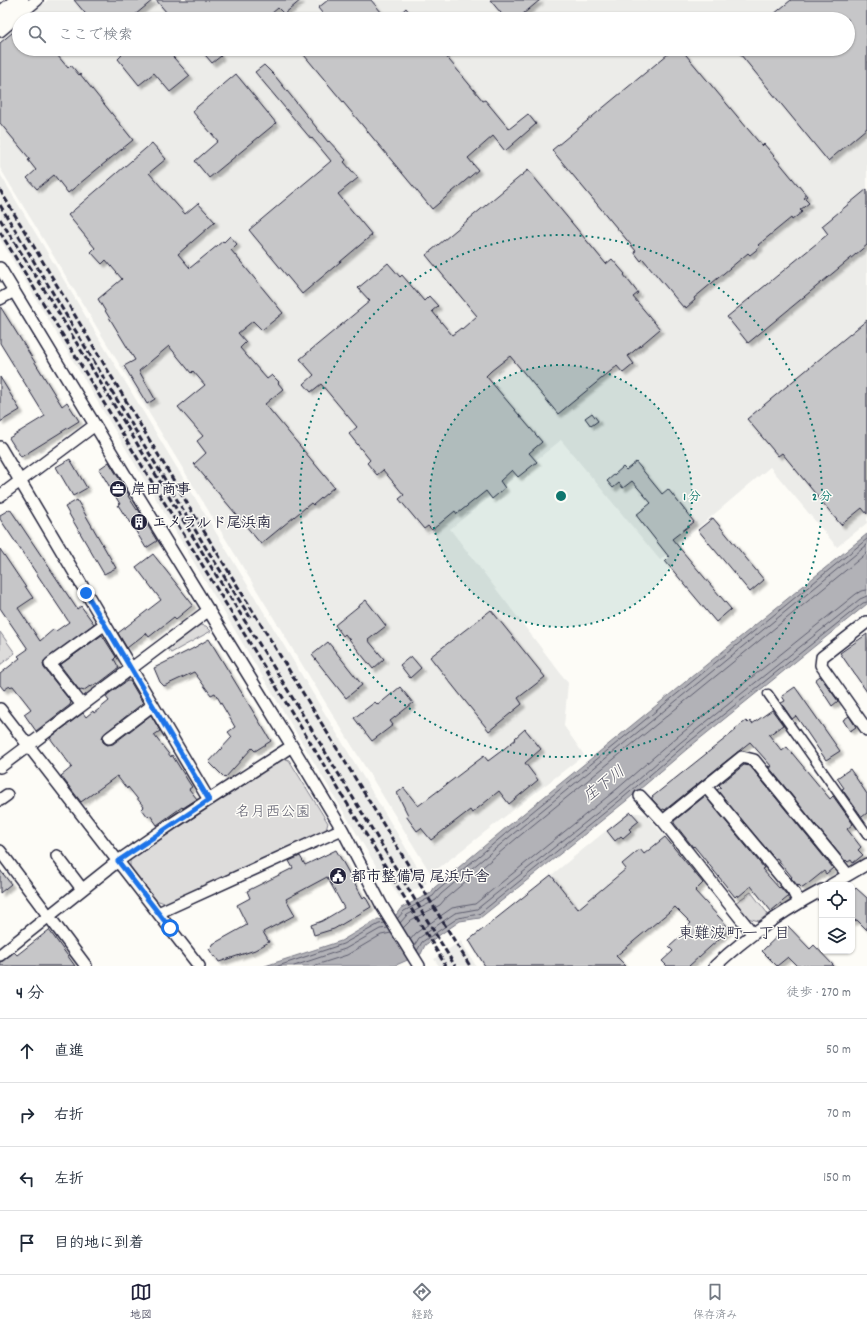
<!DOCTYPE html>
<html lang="ja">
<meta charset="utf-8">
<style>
body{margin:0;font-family:Dekko,"Klee One",sans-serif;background:#f6f6f7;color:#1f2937}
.controls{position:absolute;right:12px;bottom:12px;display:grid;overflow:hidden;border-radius:8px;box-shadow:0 1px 3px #0004}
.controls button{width:36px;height:36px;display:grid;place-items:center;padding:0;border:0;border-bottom:1px solid #e0e1e3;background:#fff;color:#1f2937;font:20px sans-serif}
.stop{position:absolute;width:12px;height:12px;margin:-9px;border:3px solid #1a73e8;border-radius:50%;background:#fff}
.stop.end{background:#1a73e8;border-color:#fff;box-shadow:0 1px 4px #0008}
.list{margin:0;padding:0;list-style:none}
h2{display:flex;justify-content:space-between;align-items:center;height:52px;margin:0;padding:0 16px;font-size:17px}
h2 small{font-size:13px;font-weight:400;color:#747a83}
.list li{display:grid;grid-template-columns:26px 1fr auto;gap:12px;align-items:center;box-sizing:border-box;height:64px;padding:0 16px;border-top:1px solid #e0e1e3}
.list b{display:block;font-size:15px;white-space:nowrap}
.list em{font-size:13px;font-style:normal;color:#747a83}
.icon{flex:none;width:22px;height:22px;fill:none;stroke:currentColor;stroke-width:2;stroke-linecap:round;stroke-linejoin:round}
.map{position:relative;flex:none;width:867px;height:966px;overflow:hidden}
.search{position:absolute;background:#fff;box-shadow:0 1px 3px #0004;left:12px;right:12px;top:12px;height:44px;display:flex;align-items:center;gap:10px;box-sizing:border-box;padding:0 14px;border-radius:22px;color:#747a83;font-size:15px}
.sheet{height:308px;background:#fff}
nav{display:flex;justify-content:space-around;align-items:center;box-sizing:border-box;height:56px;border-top:1px solid #e0e1e3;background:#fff;font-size:11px;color:#747a83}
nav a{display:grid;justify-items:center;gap:2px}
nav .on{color:#22223b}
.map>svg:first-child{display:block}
.built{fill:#ecece9}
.green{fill:#dddcdb;stroke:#807f8b}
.water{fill:#b2b2b7;stroke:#787885}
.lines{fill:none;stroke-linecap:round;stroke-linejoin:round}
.shore{stroke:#5c5c6d;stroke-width:1}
.building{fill:#c6c6c8;stroke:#22223b;filter:url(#shadow)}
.pedestrian-casing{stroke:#22223b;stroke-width:11}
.minor-casing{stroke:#22223b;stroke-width:14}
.primary-casing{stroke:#22223b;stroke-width:20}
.pedestrian{stroke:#fdfcf7;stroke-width:8}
.minor{stroke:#fdfcf7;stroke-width:11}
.primary{stroke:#fdfcf7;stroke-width:17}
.rail{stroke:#22223b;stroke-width:3;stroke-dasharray:6 3;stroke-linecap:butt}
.route{stroke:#1a73e8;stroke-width:5}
.ring{fill:none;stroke:#0f766e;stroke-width:2;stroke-dasharray:2 4}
.labels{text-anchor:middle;stroke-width:3;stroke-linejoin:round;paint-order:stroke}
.poi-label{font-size:15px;font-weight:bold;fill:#22223b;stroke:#fdfcf7;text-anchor:start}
.park-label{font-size:15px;fill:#5a5a6b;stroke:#fdfcf7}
.water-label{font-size:16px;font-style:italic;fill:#545466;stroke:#fdfcf7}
.neighbourhood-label{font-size:16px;fill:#22223b;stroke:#fdfcf7}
.centre{fill:#0f766e;stroke:#fdfcf7;stroke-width:2}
.ring-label{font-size:12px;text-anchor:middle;font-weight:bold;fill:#0f766e;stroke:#fdfcf7;stroke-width:3;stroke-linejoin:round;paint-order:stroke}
</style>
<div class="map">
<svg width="867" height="966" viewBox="0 0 867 966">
<defs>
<filter id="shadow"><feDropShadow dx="3.5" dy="3.5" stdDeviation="1" flood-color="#0004"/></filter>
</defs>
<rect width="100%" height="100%" fill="#fdfcf7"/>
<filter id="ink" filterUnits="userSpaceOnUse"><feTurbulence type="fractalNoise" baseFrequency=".025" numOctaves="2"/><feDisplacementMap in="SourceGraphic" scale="8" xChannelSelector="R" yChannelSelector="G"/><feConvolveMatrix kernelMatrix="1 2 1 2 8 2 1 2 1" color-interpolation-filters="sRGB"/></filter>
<g filter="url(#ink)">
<path class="built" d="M48 0H867V523L837 547 770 467 660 560 561 440 450 529 568 683 564 726 584 755 431 874 295 653 0 168V39L19 24V49H848V19H25Z
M0 174 427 883 400 898 387 878 384 879 0 239Z
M629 812 646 814 704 883 604 966H484L469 942Z
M461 941 476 966H439L434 959Z"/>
<path class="green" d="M200 625 206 626 211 631 171 653 168 649Z
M0 632 15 653 0 665Z
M283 758 289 760 328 823 326 830 167 904 156 900 130 866V860Z
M751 892 768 914 759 921 747 918 735 903Z"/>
<path class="water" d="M867 534V604L687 749 626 801 480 918 460 921 425 945 421 954 394 966H265L341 941 378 919 383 920 396 915 401 908 431 893 434 888 507 827Z"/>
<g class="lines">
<path class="shore" d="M397 919 404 911 433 896 437 891 510 830 867 539
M400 923 407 915 436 900 441 894 513 834 867 545
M403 928 411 920 440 905 446 898 517 838 867 553
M410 940 416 933 452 908 475 904 617 789 677 737 856 594 861 591 867 590
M414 946 419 938 455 913 477 909 621 794 681 742 860 599 867 596
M417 951 422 942 458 918 479 914 624 797 684 746 863 603 867 602
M278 966 343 944 379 924 385 923
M294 966 345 949 380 929 388 928
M313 966 347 955 381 935 391 933"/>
</g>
<path class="building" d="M74 0H153L130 19H90Z
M156 0H301L284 14 278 8 265 19H172Z
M328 0H371L387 19H327L318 8Z
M490 0H540L517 19H506Z
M791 0H867V128L828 161 736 49H848V19H768Z
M406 8 415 19H394Z
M19 27V49H52L68 68 71 65 79 75 80 74 133 140 68 193 54 175 37 189 27 178 36 170 28 160 30 159 0 123V43Z
M117 49H166L190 76 170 92 154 73 139 85 118 59 122 55Z
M200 49H215L221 56 212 63Z
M299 49H440L483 101 485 100 509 129 528 114 536 124 505 151 493 136 468 158 478 170 432 209Z
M674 49H681L762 146 764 144 807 196 804 198 809 203 800 210 802 212 792 220 791 218 758 245 760 247 750 255 748 253 694 298 695 300 686 308 685 306 683 307 643 259 641 261 634 252 636 251 552 150Z
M264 65 275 76 328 142 329 141 346 160 344 162 358 178 338 194 372 235 302 294 249 230 331 161 312 138 311 139 255 72Z
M236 74 276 123 209 178 195 161 218 141 192 111Z
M152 143 166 159 149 173 185 214 198 203 215 222 178 254 190 268 223 241 224 242 230 236 237 244 231 250 283 313 262 330 253 321 238 333 246 342 240 348 267 379 272 375 279 382 278 383 283 389 265 404 334 487 313 505 311 503 261 544 194 464 206 453 197 441 203 436 178 407 205 385 193 371 191 373 169 346 139 371 155 399 147 404 124 366 135 360 98 299 122 279 106 260 102 264 91 252 95 248 68 215Z
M528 170 606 264 612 259 625 274 624 275 638 293 633 297 660 329 628 356 634 364 623 373 617 366 558 414 510 356 491 371 486 376 542 442 529 453 537 462 518 477 512 470 500 481 505 488 492 499 486 491 457 514 455 511 432 530 428 526 424 529 399 499 404 495 383 470 377 475 367 463 370 460 349 434 357 427 321 384 311 392 304 384 314 375 300 359 370 301 358 288 388 263 400 277 402 275 424 301 429 296 438 306 432 311 452 335 461 328 462 329 477 316 426 255Z
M867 189V245L748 343 727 317 828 234 822 226Z
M0 306 62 406 67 402 79 421 21 457 9 438 45 416 0 343Z
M867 320V514L862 508 841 525 782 453 778 456 747 419Z
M0 377 20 410 0 422Z
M592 413 598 421 591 426 585 418Z
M70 459 87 488 73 496 56 467Z
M109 462 129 495 128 496 137 510 138 509 157 541 146 548 126 515 125 516 118 505 120 504 99 469Z
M636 462 662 494 668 489 694 522 672 539 731 609 716 622 665 561 669 557 636 515 651 503 632 481 623 488 619 483 613 488 607 481 623 467 626 470Z
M77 500 116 568 104 574 65 507Z
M10 509 77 609 81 606 94 624 44 661 43 664 44 668 71 702 70 705 36 731 24 714 31 709 13 686 8 687 4 690 0 685V674L20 658 18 656 28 649 0 608V549L33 598 18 608 40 641 54 629 56 631 69 622 0 519V515Z
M713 518 764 580 750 592 698 530Z
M153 554 193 605 176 619 174 617 149 637 146 633 127 648 118 633 161 600 136 567Z
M366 600 386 626 368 640 384 659 373 669 345 634 343 636 335 625Z
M491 610 545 677 518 698 522 704 489 731 430 657Z
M867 634V692L840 653Z
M102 635 116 657 114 659 119 668 98 684 97 683 91 687 90 686 83 691 82 690 80 691 60 665Z
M209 639 271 741 255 751 252 748 225 778 209 762 232 737 228 732 235 727 215 693 211 695 194 672 164 686 160 682 154 668 192 649Z
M328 642 362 685 346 698 312 655Z
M411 656 421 668 410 678 400 665Z
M820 676 838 701 832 706 815 680Z
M127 681H130L143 703 105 733 102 738 103 742 107 745 113 744 151 715 160 731 154 735 171 757 172 755 188 781 192 787 189 789 197 799 183 808 182 807 157 825 150 815 148 817 142 809 144 807 128 787 127 789 117 776 81 802 61 776 72 767 50 738 83 713 86 717 93 711 94 713 109 701 106 697 108 694Z
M400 687 413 703 390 721 393 725 372 741 354 718 375 702 378 705Z
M795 687 840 751 826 760 796 716 792 719 781 703 785 701 782 696Z
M772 710 783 725 769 735 782 751 787 747 830 799 833 796 853 824 847 829 861 847 858 850 863 855 853 863 851 860 848 862 846 860 845 861 768 766 772 767 750 742 665 810 664 809 662 810 652 799V797L736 730 735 729 746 721 748 723 750 721 752 724Z
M849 716 856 727 850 731 843 720Z
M525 729 541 749 525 763 538 780 509 804 499 791 472 813 470 810 431 840 421 828 417 831 406 816 408 815 397 793 404 788 418 806 484 756 488 761 500 752 516 739 515 738Z
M744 765 750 766 833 868 826 874 824 871 804 887 802 888 799 885 798 886 791 878 792 877 783 866 777 858 775 859 717 790 721 787 719 785Z
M850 769 867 794V813L862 817 842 789 844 788 837 778Z
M705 796 764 868 762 869 779 888 780 887 787 895 788 897 771 911 751 886 738 897 737 895 735 897 694 846 693 847 674 823V821Z
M631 812 639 821 629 829 631 831 623 838 621 836 615 841 607 831Z
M665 837 703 883 695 891 730 929 689 966H667L662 961 673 951 669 947 690 928 688 926 691 923 675 907 616 956 626 966H485L469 940 551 875 578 909 626 869 622 864 640 849 644 854Z
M336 850 363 898 365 896 371 907 334 929 314 935 311 925 322 921 344 908 327 877 286 899 295 915 263 932 269 942 255 950 219 962 215 956 214 957 209 949 213 945V944L247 925 237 905 250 898 247 891 293 868 289 861 296 858 300 856 305 865Z
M0 870 11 884 0 893Z
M856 888 867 898V930L857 920 852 922V892Z
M788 926 810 949 814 945 834 966H797L788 957 777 966 762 951Z
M49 930 75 966H0L1 962 14 952 17 955Z"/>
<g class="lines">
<g class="pedestrian-casing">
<path id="pedestrian" d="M768 694 867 834"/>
</g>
<g class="minor-casing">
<path id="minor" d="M0 31 37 0
M0 268 124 473 292 746 342 829 382 906 419 966
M0 299 14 291
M0 447 209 800
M0 496 95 425
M867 622 822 657 821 665 867 730
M82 705 50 664 105 624
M0 709 199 966
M109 738 153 705
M0 767 209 610
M706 787 793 891 799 903
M640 796 663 821 753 934
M0 800 7 795
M663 821 742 757 754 760 848 875
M0 851 86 966
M57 856 82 889
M831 885 867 864
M158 913 342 829
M0 955 118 861 173 823 292 746
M715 966C747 936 783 911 822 890"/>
</g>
<g class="primary-casing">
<path id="primary" d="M0 16 20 0"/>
</g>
<use href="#pedestrian" class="pedestrian"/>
<use href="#minor" class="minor"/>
<use href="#primary" class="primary"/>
<path class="rail" d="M0 190 202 528 470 966
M0 205 206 548 250 617
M0 219 58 312 213 570 281 679 455 966
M0 232 446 966"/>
</g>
</g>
<g class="lines" filter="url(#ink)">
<path class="route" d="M86 593 209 800 118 861 170 928"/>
</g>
<circle cx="561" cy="496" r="131" fill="#0f766e" fill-opacity=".12"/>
<g class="ring">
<circle cx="561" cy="496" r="131"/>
<circle cx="561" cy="496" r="261"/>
</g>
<defs>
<g id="office-disc" transform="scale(0.9)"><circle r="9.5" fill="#22223b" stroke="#fdfcf7"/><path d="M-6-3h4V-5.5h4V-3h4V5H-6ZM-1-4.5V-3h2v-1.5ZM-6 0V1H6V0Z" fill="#fff"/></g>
<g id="building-disc" transform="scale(0.9)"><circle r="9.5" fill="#22223b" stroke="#fdfcf7"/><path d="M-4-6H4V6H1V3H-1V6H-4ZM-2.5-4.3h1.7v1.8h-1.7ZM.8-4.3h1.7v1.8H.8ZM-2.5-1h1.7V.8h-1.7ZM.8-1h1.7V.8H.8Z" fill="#fff"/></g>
<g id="civic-disc" transform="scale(0.9)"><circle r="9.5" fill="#22223b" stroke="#fdfcf7"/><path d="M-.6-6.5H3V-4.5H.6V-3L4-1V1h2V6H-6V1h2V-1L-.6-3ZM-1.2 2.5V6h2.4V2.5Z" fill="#fff"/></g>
</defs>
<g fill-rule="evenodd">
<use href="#office-disc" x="118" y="489"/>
<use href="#building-disc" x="139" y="522"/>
<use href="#civic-disc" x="338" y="876"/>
</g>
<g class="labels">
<g class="poi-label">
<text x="131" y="494">岸田商事</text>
<text x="152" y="527">エメラルド尾浜南</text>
<text x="351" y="881">都市整備局 尾浜庁舎</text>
</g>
<g class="park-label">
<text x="273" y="816">名月西公園</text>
</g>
<g class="water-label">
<text transform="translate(603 783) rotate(-38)" y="6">庄下川</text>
</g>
<g class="neighbourhood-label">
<text x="734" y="938">東難波町一丁目</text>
</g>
</g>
<circle cx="561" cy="496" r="6" class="centre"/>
<g class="ring-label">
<text x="692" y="500">1 分</text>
<text x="822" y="500">2 分</text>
</g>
</svg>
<div class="controls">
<button><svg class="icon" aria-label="locate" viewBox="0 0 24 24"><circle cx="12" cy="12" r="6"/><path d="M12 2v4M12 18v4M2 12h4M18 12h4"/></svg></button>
<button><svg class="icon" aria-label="layers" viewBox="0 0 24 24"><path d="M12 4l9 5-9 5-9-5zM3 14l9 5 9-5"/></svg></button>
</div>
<div class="stop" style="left:170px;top:928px"></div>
<div class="stop end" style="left:86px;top:593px"></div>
<div class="search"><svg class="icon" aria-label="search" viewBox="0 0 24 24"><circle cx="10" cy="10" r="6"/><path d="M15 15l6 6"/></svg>ここで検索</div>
</div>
<section class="sheet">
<h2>4 分<small>徒歩 · 270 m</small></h2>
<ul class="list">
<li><svg class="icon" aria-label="ahead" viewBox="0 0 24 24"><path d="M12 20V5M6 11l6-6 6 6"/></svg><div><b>直進</b></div><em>50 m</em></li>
<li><svg class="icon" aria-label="right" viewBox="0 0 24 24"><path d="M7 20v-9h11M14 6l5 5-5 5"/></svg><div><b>右折</b></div><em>70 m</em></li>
<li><svg class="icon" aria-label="left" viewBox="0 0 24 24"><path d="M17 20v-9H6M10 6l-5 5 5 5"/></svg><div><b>左折</b></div><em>150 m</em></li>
<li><svg class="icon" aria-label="arrive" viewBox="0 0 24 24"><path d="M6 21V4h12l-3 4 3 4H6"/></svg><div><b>目的地に到着</b></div></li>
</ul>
</section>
<nav>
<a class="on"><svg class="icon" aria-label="map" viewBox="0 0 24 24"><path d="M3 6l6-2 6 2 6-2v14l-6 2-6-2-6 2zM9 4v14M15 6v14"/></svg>地図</a>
<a><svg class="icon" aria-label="directions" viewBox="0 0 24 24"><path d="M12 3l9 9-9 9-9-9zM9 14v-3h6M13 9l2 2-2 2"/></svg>経路</a>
<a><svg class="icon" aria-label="saved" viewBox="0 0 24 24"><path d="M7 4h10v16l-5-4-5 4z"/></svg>保存済み</a>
</nav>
